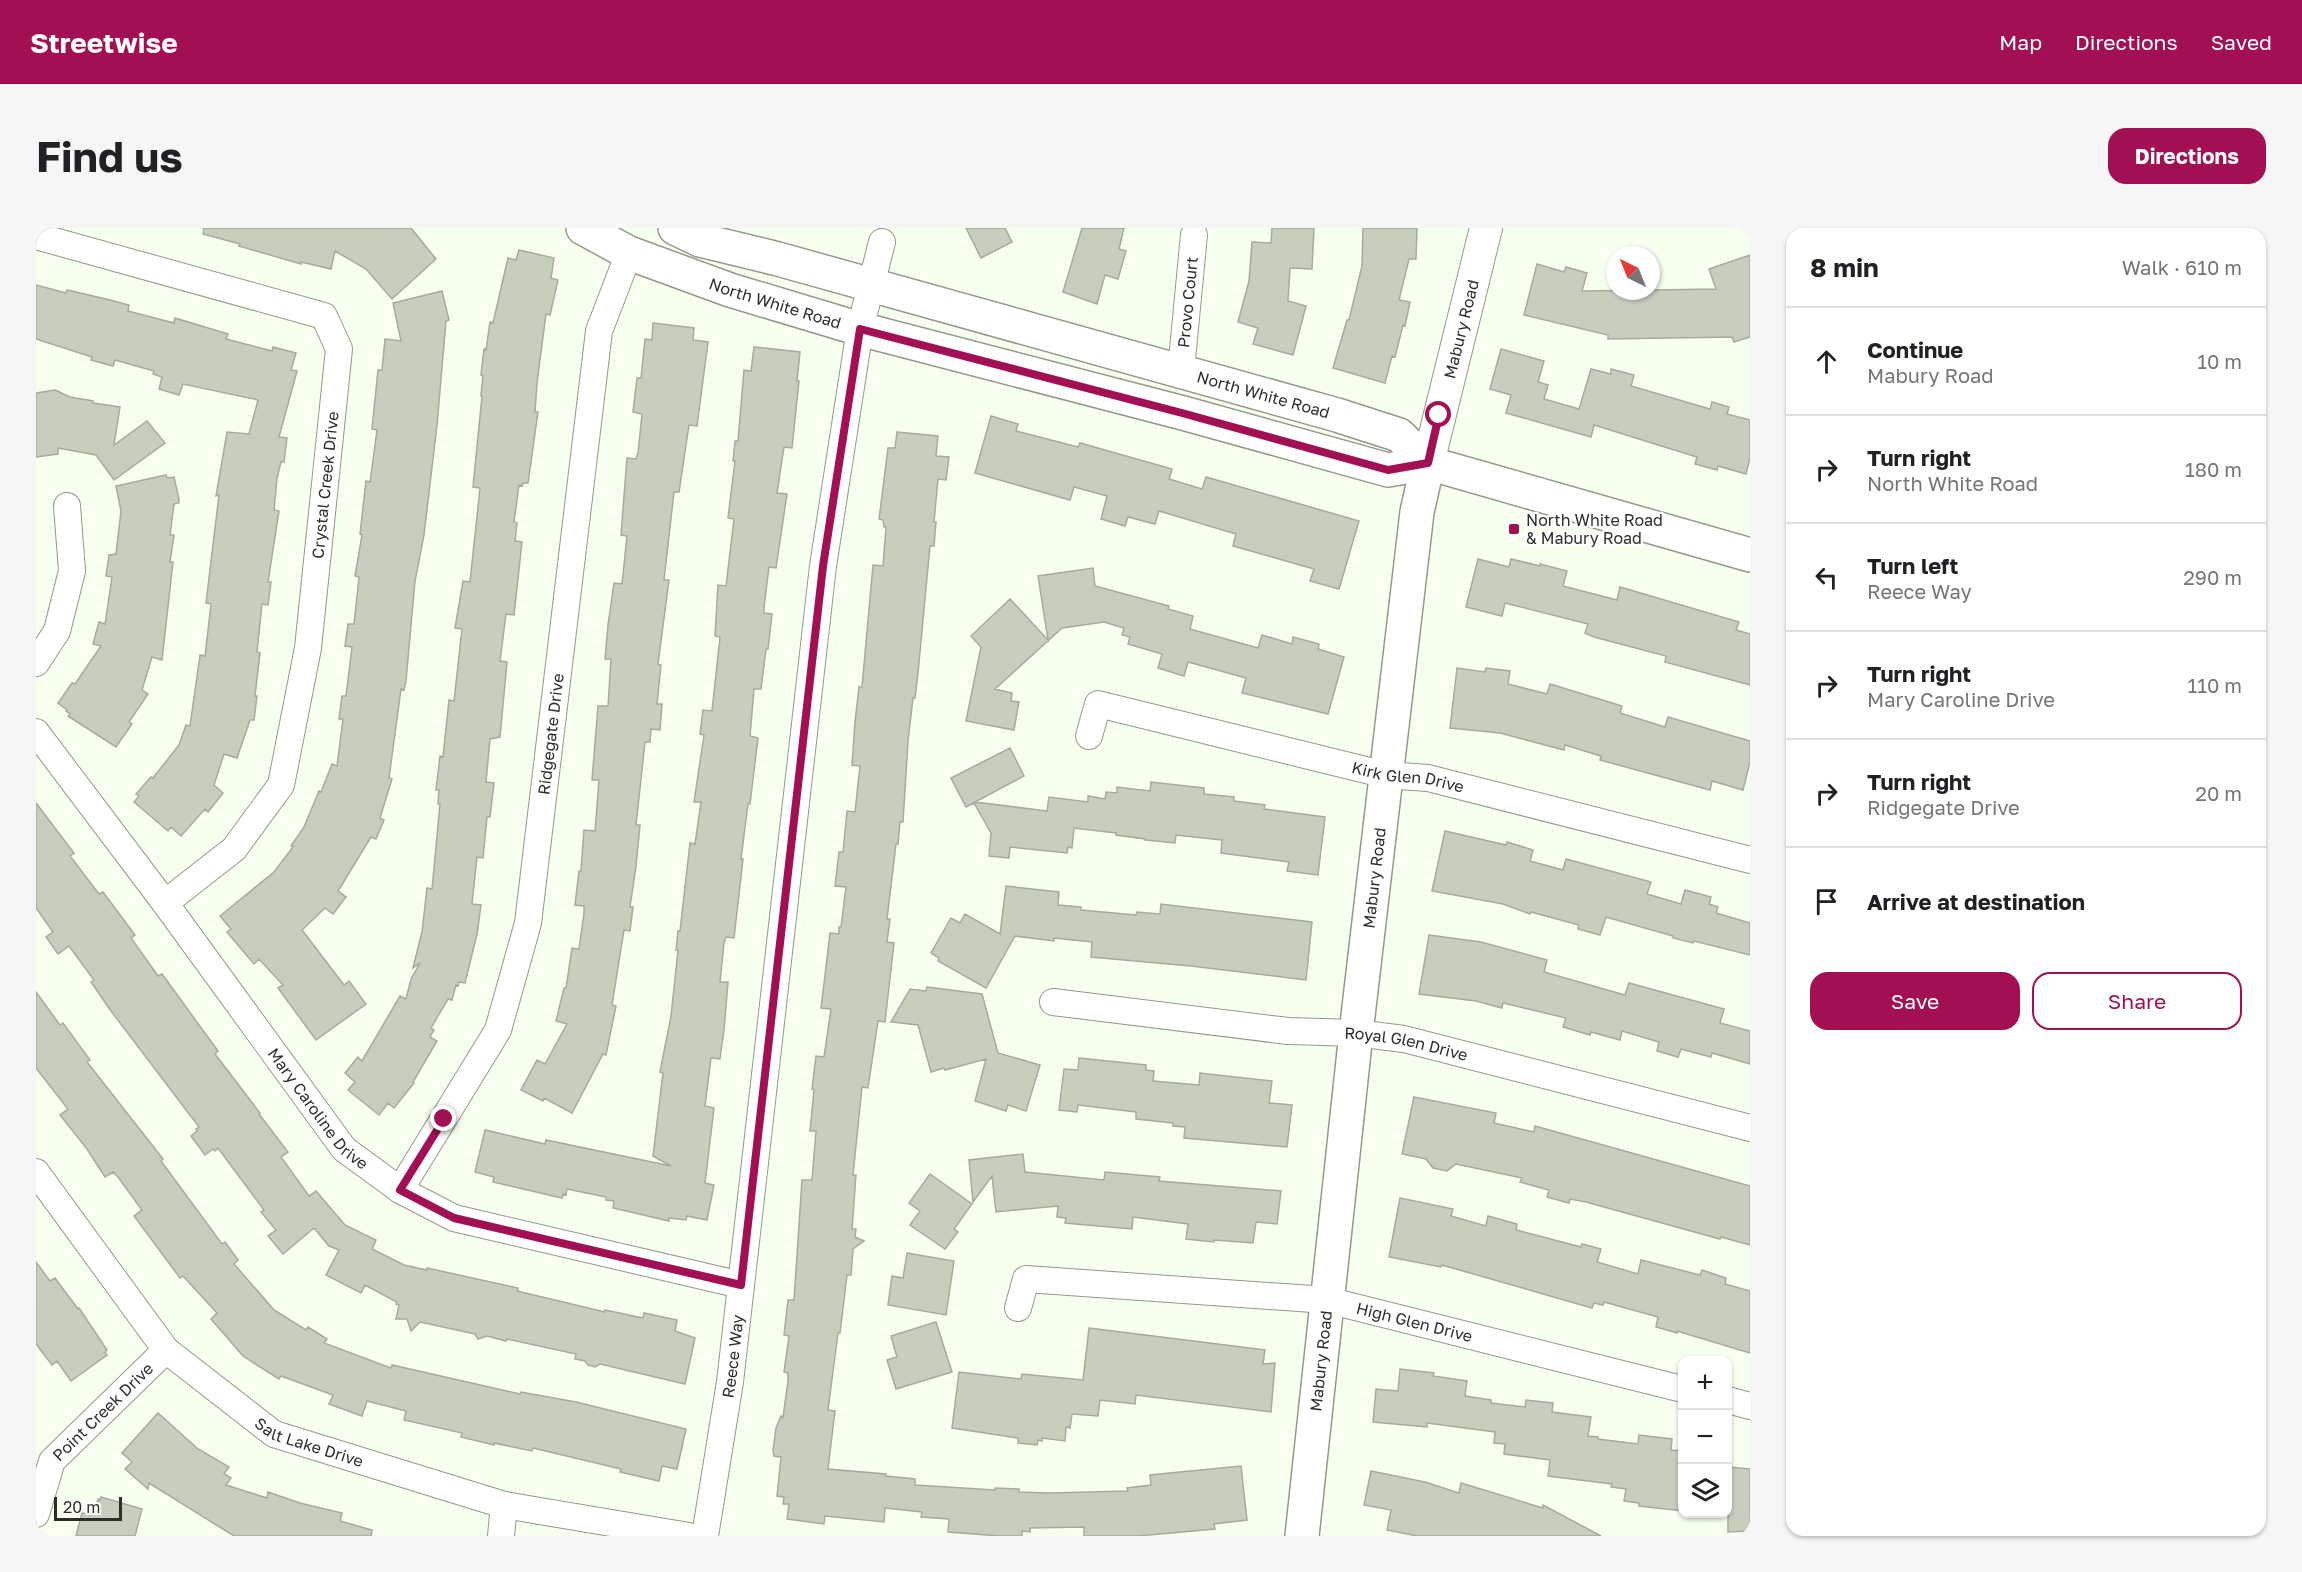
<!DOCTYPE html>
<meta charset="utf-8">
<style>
body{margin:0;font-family:"Golos Text",sans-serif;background:#f6f6f6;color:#202124}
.controls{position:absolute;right:18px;bottom:18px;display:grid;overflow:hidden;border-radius:12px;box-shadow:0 2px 4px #0004}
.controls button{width:54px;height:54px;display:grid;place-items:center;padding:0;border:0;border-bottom:2px solid #e0e0e0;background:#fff;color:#202124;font:30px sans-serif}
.compass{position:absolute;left:1570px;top:18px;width:54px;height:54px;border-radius:50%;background:#fff;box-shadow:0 2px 4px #0004;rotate:317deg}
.scale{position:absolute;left:18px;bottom:15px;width:68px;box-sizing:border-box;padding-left:6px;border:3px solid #2c2f29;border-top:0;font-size:16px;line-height:21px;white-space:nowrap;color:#2c2f29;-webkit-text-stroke:4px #fff;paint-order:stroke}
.stop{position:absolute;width:18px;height:18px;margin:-14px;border:4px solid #a20f53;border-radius:50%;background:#fff}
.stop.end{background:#a20f53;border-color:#fff;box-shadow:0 2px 6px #0008}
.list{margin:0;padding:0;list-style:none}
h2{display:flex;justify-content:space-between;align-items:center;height:78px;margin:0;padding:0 24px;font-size:26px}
h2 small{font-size:20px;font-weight:400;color:#757577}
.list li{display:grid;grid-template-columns:39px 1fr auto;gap:18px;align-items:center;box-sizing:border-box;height:108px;padding:0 24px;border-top:2px solid #e0e0e0}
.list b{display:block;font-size:22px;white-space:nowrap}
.list p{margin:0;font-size:20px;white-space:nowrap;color:#757577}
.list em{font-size:20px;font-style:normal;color:#757577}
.actions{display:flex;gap:12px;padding:18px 24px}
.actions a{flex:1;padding:14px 0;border:2px solid #a20f53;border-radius:18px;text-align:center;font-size:21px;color:#a20f53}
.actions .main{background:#a20f53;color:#fff}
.icon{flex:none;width:33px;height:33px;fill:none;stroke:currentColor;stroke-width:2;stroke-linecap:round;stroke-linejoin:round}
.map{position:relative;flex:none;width:1714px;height:1308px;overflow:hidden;border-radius:18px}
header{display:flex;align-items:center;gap:36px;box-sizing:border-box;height:84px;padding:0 30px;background:#a20f53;color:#fff}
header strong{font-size:28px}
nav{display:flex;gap:33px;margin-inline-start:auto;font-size:21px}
.intro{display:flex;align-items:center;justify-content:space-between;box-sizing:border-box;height:144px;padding:0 36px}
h1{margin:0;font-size:42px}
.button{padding:15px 27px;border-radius:18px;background:#a20f53;color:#fff;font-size:21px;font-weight:700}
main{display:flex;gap:36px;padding:0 36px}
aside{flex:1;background:#fff;border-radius:18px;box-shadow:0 2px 4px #0004}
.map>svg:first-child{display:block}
.building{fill:#c7cebe;stroke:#a5ac9c;stroke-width:1.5}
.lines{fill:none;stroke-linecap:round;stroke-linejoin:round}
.minor-casing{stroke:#939a8a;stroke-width:28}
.tertiary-casing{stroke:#939a8a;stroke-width:34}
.secondary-casing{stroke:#939a8a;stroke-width:36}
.minor{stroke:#fff;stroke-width:26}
.tertiary{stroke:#fff;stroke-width:32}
.secondary{stroke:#fff;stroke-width:33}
.route{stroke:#a20f53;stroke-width:8}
.poi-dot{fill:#a20f53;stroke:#fff;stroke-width:2}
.labels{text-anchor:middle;stroke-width:4.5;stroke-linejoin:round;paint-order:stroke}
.street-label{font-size:16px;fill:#2c2f29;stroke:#fff}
.poi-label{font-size:16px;fill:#2c2f29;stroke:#fff;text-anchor:start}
</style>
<header>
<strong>Streetwise</strong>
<nav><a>Map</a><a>Directions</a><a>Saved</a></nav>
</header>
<div class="intro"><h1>Find us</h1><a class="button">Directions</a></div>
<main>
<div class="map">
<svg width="1714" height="1308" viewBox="0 0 1714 1308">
<rect width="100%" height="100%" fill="#f7ffee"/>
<path class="building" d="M168 0H375L400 31 356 71 330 41 299 23 295 41 265 34V36L203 18 204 16 167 6Z
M930 0H969L976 14 945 30Z
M1046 0H1088L1083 21 1090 23 1082 51 1069 47 1061 76 1027 64Z
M1236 0H1278L1276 41 1254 40 1252 73 1270 78 1257 127 1217 116 1222 100 1202 94 1213 53 1216 14 1235 15Z
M1327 0H1381L1380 31H1373L1363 72 1374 74 1369 98 1367 97 1359 129 1356 128 1349 155 1297 140 1311 92H1313L1326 38Z
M483 22 518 30 515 50 522 52 514 87 510 86 501 155 499 184H502L492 255H487L486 258 483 257 478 294 481 295 479 313 486 314 478 387 470 386 464 433 471 434 464 509 454 511 450 554 458 555 454 589H451L447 630 441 629 436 676 445 677 441 706 429 755 423 754 422 758 420 757 416 772 412 771 395 800 398 802 394 809 401 813 377 854 378 855 358 880 352 875 343 887 312 862 319 854 309 845 322 829 326 833 364 768 370 771 375 751 384 735 377 740 386 704 391 660 396 661 404 576H402L403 562H400L404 528 407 529 413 472 418 473 426 401 419 400 427 353 434 354 444 260 437 259 446 168H445L447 148 445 147 448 121 450 122 454 94 457 95 472 30 480 32Z
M1714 27V109L1698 114 1696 109 1572 111V107L1488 87 1501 36 1528 44 1530 39 1551 45 1546 63 1680 61 1673 41Z
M0 57 30 65 31 62 70 71 93 77 92 83 138 95 139 90 192 106 190 111 236 123 237 119 260 125 255 142 261 143 243 209 251 210 248 234H245L241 250 238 282 243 283 232 354H235L232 377 226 376 221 424 224 425 219 468H221L218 492H214L201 530 188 526 178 557 187 565 172 584 169 581 145 608 135 599 132 603 98 574 103 568 100 566 115 549 117 550 143 517 150 497 154 498 164 427 169 428 175 376 170 375 183 267 180 268 191 204 213 206 222 172 147 156 143 167 123 161 126 149 117 146 118 143 79 132 77 138 55 132 56 129 0 111Z
M406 63 413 92 410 93 401 197 388 307 379 353 370 453 368 462 365 461 353 550 356 551 344 590 348 592 340 611 335 609 302 663 310 669 297 686 289 680 266 702 308 757 313 753 330 776 280 812 242 760 247 757 223 731 218 736 191 704 195 701 184 688 238 644 257 619 255 618 268 599 283 563 285 564 296 536 301 538 307 491H303L306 468H310L316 419 309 418 312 396H318L323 349 319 348 326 307 324 306 330 253 334 254 341 202 336 201 342 142H346L349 111 365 113 357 75Z
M617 95 658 100 657 112 672 114 661 198 653 197 643 264H638L628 352H633L622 436 625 437 621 476H626L624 502 615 501 614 514H609L600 597H604L600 638 594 679H597L594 703 588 702 576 777 580 778 570 827 567 826 536 885 508 870 507 873 485 862 501 832 509 836 531 796 520 793 528 760H530L536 720 543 721 548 685V678L539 677 543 643H545L548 602 559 603 563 552H556L562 478H572L575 431H569L572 397 578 355 586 356 591 308 585 307 591 230 600 231 602 225 606 186 597 184 601 150H605L609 111 616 112Z
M718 119 764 124 761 153H763L756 220 748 219 741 265 751 266 740 340 733 339 728 379V385L736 386 732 421H730L725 461H718L714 508 722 510 714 576H712L705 631H707L698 710 690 709 688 715 684 754H692L688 802 684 831 675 830 669 878 678 880 669 955 678 957 671 992 651 988 650 992 633 990V993L577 980 578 973 570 972V969L531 961 530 967 527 966 526 970 457 954 458 949 439 944 449 902 509 916 510 912 635 938 617 928 627 845 624 844 635 788 642 722H640L642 703H644L654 615 659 616 665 574H658L668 507 664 506 667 482 676 483 684 409 679 408 682 357 690 358 698 291 692 290 699 233H697L699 213H702L708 142 715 143Z
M1465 121 1508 133 1502 154 1512 157 1508 171 1543 181 1555 141 1575 146V141L1598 147 1595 158 1674 181 1676 174 1693 179 1691 186 1714 192V230L1710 246 1682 238 1681 242 1659 236 1661 229 1558 197 1555 209 1470 185 1475 167 1454 161Z
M19 162 34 169 57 173V175L84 179 78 217 111 193 129 215 78 252 60 227 22 220V226L0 229V165Z
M955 188 982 196 980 203 1042 219 1044 215 1136 241 1133 251 1166 261 1170 249 1323 293 1303 361 1274 353 1278 341 1197 318 1200 306 1123 283 1119 296 1092 289 1089 298 1065 291 1071 268 1038 259 1034 272 939 245Z
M861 204 902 208 900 228 913 229 910 252 902 251 898 294H900L898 318H894L882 445 879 470H877L872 513 867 594H864L862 616H860L851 691H854L851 714 858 715 849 794 842 793 832 860 826 859 817 947H820L816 1001H820L819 1009 828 1013 817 1021 815 1047H811L804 1105H802L792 1182 799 1183 792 1241 850 1246V1248L879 1251V1257L959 1262V1260L983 1261V1264L1013 1265 1092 1263 1091 1260 1115 1257 1114 1247 1205 1238 1211 1292 1178 1296 1179 1301 1102 1308H1048V1299L994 1300V1304L986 1303V1308H964L912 1304 913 1291 885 1289 886 1284 849 1280 848 1294 789 1288 788 1296 751 1291 753 1276H747L748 1269 741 1268 745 1229 738 1228 737 1223 740 1200 745 1188 747 1189 752 1153V1145L748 1144 753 1108 748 1107 752 1072H758L766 952H776L780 903H774L778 862 776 861 780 828 788 829 795 781 785 780 790 739 794 705 803 706V699H805L810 659 799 658 803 624H807L811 583 819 584 824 538 816 537 819 494 823 459H826L837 337 847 338 850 299H848L847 292 843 291 852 220H859Z
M130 247 131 250 138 249 143 271V275L138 276 134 307H138L134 334H137L126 432 116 429 106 462 112 466 93 494 96 496 80 519 32 488 34 486 30 483 31 482 22 475 36 455 39 456 65 418 57 416 63 394 69 396 76 349 70 348 73 327 80 326 85 283 80 258Z
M1442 331 1473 339 1475 331 1504 338V336L1531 343 1527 358 1581 372 1584 359 1703 394 1700 402 1714 406V457L1629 434 1630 428 1558 409 1549 405 1552 396 1469 375 1466 388 1430 379Z
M1057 340 1059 358 1133 378 1132 381 1157 388 1154 401 1222 420 1226 407 1256 416 1257 409 1283 416 1282 421 1308 429 1292 486 1206 465 1210 450 1152 434 1148 448 1122 440 1126 426 1092 416 1094 409 1086 407 1088 400 1068 394 1026 400 959 461 976 465 975 473 983 474 978 502 930 493 945 419 935 408 974 371 1012 412 1002 348Z
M1421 440 1449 444 1450 440 1474 443 1472 456 1511 466 1514 456 1586 478 1584 485 1629 499 1632 489 1714 513V534L1707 562 1676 553 1674 562 1564 532 1565 528 1529 517 1528 522 1464 505 1414 500Z
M974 520 988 548 939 574 1011 583 1013 569 1052 574V568L1069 571 1070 564 1081 565V559L1114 563 1115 554 1168 560V566L1198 569V573L1229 577 1228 581 1289 589 1282 647 1251 643 1253 634 1185 625 1186 612 1140 607 1139 615 1109 612V611L1080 607V605L1038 600 1036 620 1032 619 1031 625 974 619 973 630 953 628 955 605 938 575 930 579 915 550Z
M0 575 38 625 34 628 63 666 67 664 99 707 95 710 122 748 126 746 182 823 179 826 224 885 223 886 252 924 245 929 273 968 280 963 309 997 340 1012 336 1021 368 1037 391 1042V1040L482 1060 481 1063 569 1084V1082L607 1090 608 1085 641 1092 639 1103 659 1110 649 1156 564 1136 559 1139 552 1137 549 1133 539 1131 540 1126 471 1111 470 1113 451 1108 442 1111 439 1106 384 1094 375 1103 371 1091H360L363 1077 360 1076 361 1074 329 1057 325 1065 290 1047 303 1022 293 1018 278 1000 247 1026 232 1008 240 1002 225 984 228 982 182 920 179 923 177 921 169 927 155 908 161 903 160 901 163 899 75 783 55 754 58 752 33 718 22 726 10 709 17 704 0 680Z
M1409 603 1470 617 1471 614 1497 622 1494 633 1527 642 1530 631 1615 654 1611 666 1645 676 1649 662 1675 669 1673 676 1682 679 1680 685 1714 695V727L1658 713 1657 715 1637 710V708L1570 689 1564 707 1542 701 1543 697 1495 684 1494 686 1467 676 1396 663Z
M970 658 1023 664 1022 677 1045 679V682L1100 687 1101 684 1124 686 1125 676 1276 694 1270 752 1155 738 1055 729 1056 714 1018 710V713L979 708 950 760 902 733 903 730 895 725 915 690 924 695 929 686 964 706Z
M1393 707 1445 714 1511 732 1508 744 1589 767 1593 755 1688 781 1684 795 1714 803V836L1676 825 1675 829 1645 821 1642 829 1621 823 1623 814 1586 803 1584 812 1555 804 1554 807 1527 799 1530 790 1467 775 1466 780 1440 773 1383 766Z
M891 759 946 766 962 825 1004 837 990 883 972 877 970 883 939 873 950 831 909 842 908 840 895 844 882 797 855 794 874 761 890 763Z
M0 764 24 797 27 795 54 832 51 834 127 931 125 933 186 1016 189 1014 202 1032 198 1036 238 1082 270 1102 272 1099 291 1111 288 1115 355 1140 356 1137 484 1166 485 1164 540 1174 650 1201 641 1241 626 1238 623 1253 584 1244 585 1241 497 1220 496 1223 458 1215V1217L425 1209 426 1205 368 1192 370 1183 331 1173 326 1188 293 1176 297 1167 245 1148 243 1151 207 1128 175 1091 181 1085 147 1048 144 1050 98 988 106 982 82 949 77 944 69 949 51 921 24 887 32 881 0 840Z
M1043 830 1110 837V842L1118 843 1117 853 1163 857 1164 845 1236 853 1233 875 1256 877 1251 919 1148 910 1149 899 1137 898V895L1100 891V884L1042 877 1041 884 1023 882 1028 841 1042 842Z
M1378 869 1460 885 1458 895 1498 904 1499 898 1714 958V1017L1685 1009 1684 1011 1550 974 1534 971 1533 975 1511 969 1513 962 1484 954 1486 950 1420 936 1411 943 1397 940 1390 931 1366 926Z
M987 926 989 944 1068 952 1069 944 1124 949 1123 953 1245 963 1241 996 1220 994 1217 1015 1178 1012V1014L1150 1011 1152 996 1097 989 1096 1001 1029 995 1030 990 1021 989 1022 978 960 984 956 948 937 974 933 932Z
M894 946 936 976 918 1001 922 1004 909 1021 874 997 884 983 873 975Z
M1364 970 1417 981 1415 988 1450 998 1452 988 1481 996 1480 1002 1545 1019 1546 1016 1565 1021 1561 1034 1602 1046 1605 1032 1664 1047 1666 1042 1690 1050 1689 1056 1714 1063V1125L1641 1103V1105L1620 1099 1622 1089 1568 1074 1567 1077 1558 1075 1556 1080 1406 1037 1405 1039 1353 1029Z
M871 1025 918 1033 910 1087 852 1077 856 1048 867 1050Z
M0 1034 14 1053 19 1050 42 1081 43 1080 71 1122 69 1124 71 1127 35 1153 21 1133 16 1137 0 1116Z
M900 1094 916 1144 860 1161 851 1132 861 1129 855 1108Z
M1053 1100 1229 1122 1227 1136 1239 1135 1235 1184 1100 1167 1099 1176 1064 1172 1062 1188 1036 1186 1034 1200 1030 1199 1029 1213 1006 1210V1213L1002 1212 1001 1217 982 1215V1210L916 1200 923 1144 985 1151 986 1146 1047 1152Z
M1364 1141 1398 1145 1397 1148 1431 1153 1429 1168 1455 1172V1175L1489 1179 1490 1172 1517 1175 1516 1184 1555 1189 1552 1208 1562 1209V1211L1602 1216 1603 1207 1636 1211 1635 1222 1647 1223V1283L1603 1278V1275L1588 1273 1590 1261 1575 1259 1576 1256 1512 1248 1514 1232 1468 1226 1469 1216 1458 1215 1459 1204 1391 1195V1199L1337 1194 1340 1161 1362 1163Z
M122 1185 162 1221 193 1239 188 1246 195 1250 190 1257 231 1270 232 1264 264 1275 306 1285 304 1293 336 1302 335 1308H198L113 1255 112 1261 89 1241 96 1234 86 1225Z
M1692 1239 1714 1241V1303L1692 1304Z
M1335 1243 1389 1254 1423 1265 1425 1255 1507 1280V1277L1565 1308H1381L1351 1302 1355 1282 1328 1277Z
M65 1269 106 1281 99 1308H40L46 1285 55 1287 57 1280 59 1281 62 1271 64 1272Z"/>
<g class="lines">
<g class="minor-casing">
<g id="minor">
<path d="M0 8 288 88 303 121 272 420 245 557 198 621 129 675"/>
<path id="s1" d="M1145 142 1158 7"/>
<path d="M0 435 21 403 36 343 31 278"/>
<path id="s2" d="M0 504 129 675 308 921 364 962 418 990 705 1057"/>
<path id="s3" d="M1053 508 1062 476 1350 547 1392 550 1714 632"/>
<path id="s4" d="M1017 774 1252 803 1320 805 1368 811 1714 900"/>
<path id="s5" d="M0 944 130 1122 238 1206 468 1277 653 1308"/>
<path id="s6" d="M364 962 462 802 492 695 563 103 593 25"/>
<path id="s7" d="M982 1080 990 1051 1291 1072 1646 1161"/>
<path d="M1692 1172 1714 1178"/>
<path id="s8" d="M0 1286 16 1233 130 1122"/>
<path d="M465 1308 468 1277"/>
<path id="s9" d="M669 1308 694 1154 787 338 824 101 846 14"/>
</g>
</g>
<g class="tertiary-casing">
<g id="tertiary">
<path id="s10" d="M1392 235 1450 0"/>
</g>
</g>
<g class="secondary-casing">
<g id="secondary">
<path id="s11" d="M547 0 593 25 694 62 824 101 1147 185 1352 242 1392 235 1714 327"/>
<path id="s12" d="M639 0 664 12 742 31 1301 187 1363 207 1392 235"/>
<path id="s13" d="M1266 1308 1320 805 1381 284 1392 235"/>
</g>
</g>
<use href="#minor" class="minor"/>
<use href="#tertiary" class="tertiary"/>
<use href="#secondary" class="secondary"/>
</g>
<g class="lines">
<path class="route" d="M408 891 364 962 418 990 705 1057 787 338 824 101 1146 185 1352 242 1392 235 1403 187"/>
</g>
<rect class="poi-dot" x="1472" y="295" width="12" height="12" rx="3"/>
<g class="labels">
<g class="street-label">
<text dy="6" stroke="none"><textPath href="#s11" startOffset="207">North White Road</textPath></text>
<text dy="6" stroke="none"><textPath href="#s1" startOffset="68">Provo Court</textPath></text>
<text dy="6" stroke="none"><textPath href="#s10" startOffset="138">Mabury Road</textPath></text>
<text dy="6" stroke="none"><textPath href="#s12" startOffset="612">North White Road</textPath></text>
<text transform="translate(289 257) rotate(-84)" y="6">Crystal Creek Drive</text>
<text dy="6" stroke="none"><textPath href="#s6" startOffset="489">Ridgegate Drive</textPath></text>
<text dy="6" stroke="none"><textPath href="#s3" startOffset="352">Kirk Glen Drive</textPath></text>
<text dy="6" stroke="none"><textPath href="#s13" startOffset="662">Mabury Road</textPath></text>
<text dy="6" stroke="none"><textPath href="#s4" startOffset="356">Royal Glen Drive</textPath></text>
<text dy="6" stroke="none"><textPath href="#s2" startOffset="471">Mary Caroline Drive</textPath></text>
<text dy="6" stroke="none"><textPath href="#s7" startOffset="422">High Glen Drive</textPath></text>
<text dy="6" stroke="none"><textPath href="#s9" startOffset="182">Reece Way</textPath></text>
<text dy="6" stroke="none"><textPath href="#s13" startOffset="176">Mabury Road</textPath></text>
<text dy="6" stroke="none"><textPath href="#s8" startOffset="126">Point Creek Drive</textPath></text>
<text dy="6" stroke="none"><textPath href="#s5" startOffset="393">Salt Lake Drive</textPath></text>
</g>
<g class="poi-label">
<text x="1490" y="298">North White Road<tspan x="1490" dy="18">&amp; Mabury Road</tspan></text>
</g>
</g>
</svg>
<div class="controls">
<button>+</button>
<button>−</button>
<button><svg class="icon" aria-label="layers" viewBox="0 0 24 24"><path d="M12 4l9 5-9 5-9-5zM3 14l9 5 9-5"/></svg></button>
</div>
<svg class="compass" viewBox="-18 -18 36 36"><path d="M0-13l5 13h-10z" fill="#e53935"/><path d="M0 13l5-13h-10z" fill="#757577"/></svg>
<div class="scale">20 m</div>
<div class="stop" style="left:1403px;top:187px"></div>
<div class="stop end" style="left:408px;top:891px"></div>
</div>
<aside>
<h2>8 min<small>Walk · 610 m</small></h2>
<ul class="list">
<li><svg class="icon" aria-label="ahead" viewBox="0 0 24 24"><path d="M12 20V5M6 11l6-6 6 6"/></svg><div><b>Continue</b><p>Mabury Road</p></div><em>10 m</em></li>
<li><svg class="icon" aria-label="right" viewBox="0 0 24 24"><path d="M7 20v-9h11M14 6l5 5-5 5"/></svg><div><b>Turn right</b><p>North White Road</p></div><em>180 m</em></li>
<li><svg class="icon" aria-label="left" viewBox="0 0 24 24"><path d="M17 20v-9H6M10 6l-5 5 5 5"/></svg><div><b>Turn left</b><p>Reece Way</p></div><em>290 m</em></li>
<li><svg class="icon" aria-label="right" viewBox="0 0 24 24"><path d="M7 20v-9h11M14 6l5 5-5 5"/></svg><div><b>Turn right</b><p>Mary Caroline Drive</p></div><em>110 m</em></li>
<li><svg class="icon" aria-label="right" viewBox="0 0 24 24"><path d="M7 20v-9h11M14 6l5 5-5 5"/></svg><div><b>Turn right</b><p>Ridgegate Drive</p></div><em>20 m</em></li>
<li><svg class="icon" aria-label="arrive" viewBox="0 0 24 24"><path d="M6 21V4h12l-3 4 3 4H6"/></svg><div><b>Arrive at destination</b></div></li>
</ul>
<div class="actions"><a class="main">Save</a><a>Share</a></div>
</aside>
</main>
